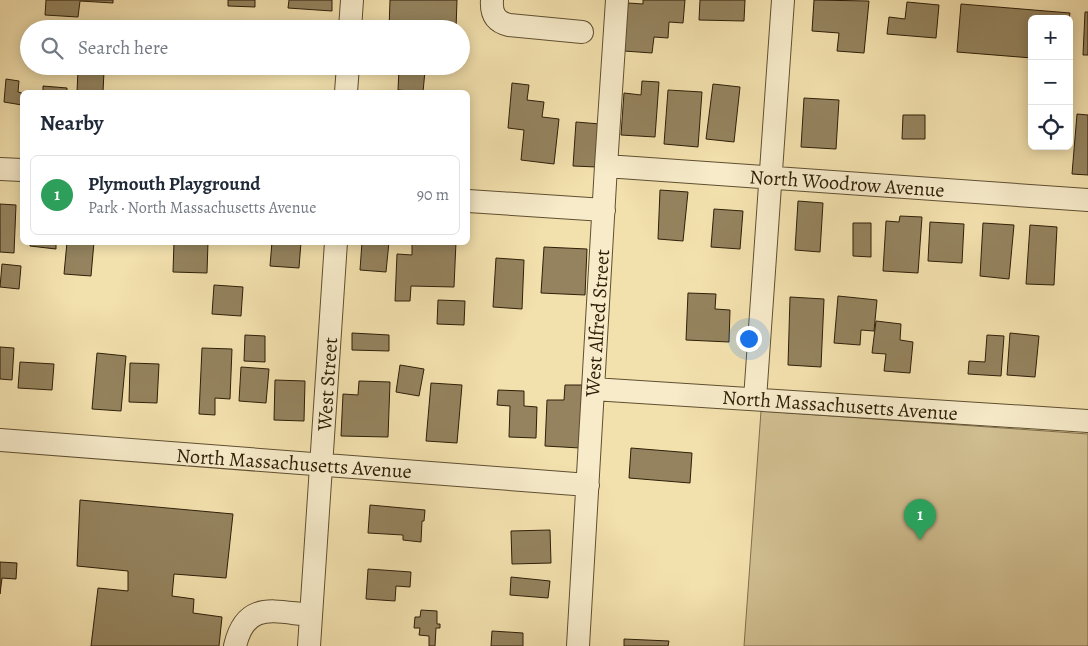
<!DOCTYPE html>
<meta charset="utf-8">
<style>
body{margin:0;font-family:Alegreya,serif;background:#f6f6f7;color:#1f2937}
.controls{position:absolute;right:15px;top:15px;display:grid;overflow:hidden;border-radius:8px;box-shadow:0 2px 12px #0003}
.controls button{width:45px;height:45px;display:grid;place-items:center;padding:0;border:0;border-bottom:1px solid #e0e1e3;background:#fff;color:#1f2937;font:25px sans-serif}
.you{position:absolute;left:748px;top:338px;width:18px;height:18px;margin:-12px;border:4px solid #fff;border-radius:50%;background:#1a73e8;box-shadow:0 0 0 8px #1a73e833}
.badge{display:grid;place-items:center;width:32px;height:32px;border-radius:50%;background:#8f2418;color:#fff;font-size:16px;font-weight:700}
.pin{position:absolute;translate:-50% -41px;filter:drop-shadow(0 1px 2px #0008)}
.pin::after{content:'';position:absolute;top:26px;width:18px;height:15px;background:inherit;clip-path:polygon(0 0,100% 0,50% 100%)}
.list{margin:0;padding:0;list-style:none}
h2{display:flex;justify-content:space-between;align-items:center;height:65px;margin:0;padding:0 20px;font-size:21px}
h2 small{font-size:16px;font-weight:400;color:#747a83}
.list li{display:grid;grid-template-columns:32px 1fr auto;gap:15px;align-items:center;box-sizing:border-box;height:80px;margin:0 10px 10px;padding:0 10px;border:1px solid #e0e1e3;border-radius:8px}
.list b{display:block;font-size:19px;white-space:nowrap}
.list p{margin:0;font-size:16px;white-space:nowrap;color:#747a83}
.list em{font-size:16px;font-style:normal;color:#747a83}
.icon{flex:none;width:28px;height:28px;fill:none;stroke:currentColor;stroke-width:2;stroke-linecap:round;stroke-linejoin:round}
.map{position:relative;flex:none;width:1088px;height:646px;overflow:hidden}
.search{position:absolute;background:#fff;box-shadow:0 2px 12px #0003;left:20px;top:20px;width:450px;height:55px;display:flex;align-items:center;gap:12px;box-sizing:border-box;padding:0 18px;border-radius:28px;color:#747a83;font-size:19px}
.panel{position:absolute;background:#fff;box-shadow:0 2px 12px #0003;left:20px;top:90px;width:450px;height:155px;border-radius:8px}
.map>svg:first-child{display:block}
.green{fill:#d1bf91;stroke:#806f4c}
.building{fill:#94835e;stroke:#2e1f08}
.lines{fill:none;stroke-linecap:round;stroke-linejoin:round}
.minor-casing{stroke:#5f4f31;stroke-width:24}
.minor{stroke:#f7ebca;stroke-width:22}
.labels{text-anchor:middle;stroke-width:4;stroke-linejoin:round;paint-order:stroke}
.street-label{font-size:20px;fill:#2e1f08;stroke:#f7ebca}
</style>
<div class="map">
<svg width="1088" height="646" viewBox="0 0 1088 646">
<rect width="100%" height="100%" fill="#f2e0ad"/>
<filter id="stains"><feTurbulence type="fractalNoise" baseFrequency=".004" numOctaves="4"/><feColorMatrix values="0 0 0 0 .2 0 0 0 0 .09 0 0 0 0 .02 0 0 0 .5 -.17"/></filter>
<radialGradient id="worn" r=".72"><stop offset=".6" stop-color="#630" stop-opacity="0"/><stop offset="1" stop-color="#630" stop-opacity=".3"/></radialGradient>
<path class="green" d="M761 411 1088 434V646H744Z"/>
<path class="building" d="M46 0H113V3L80 1 78 17 45 15Z
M228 0H255V7L228 6Z
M289 0H332V11L288 8Z
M390 0H457L456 29H389Z
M643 0H685L683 23 669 22 668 38 654 37 652 53 624 51 628 3 643 4Z
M700 0H745L744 21 699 20Z
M814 0 869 1 864 53 837 51 839 33 812 31Z
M907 2 939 5 936 38 887 34 889 17 905 19Z
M961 4 1070 13 1069 19H1032V58L957 52Z
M1085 12H1088V55H1083Z
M399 69 425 71 423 92 398 90Z
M78 70 104 71 103 92H77Z
M6 79 19 81 18 92 22 93V105L4 102Z
M642 81 659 82 655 137 621 135 624 93 641 95Z
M512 83 529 85 527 100 544 102 542 117 559 119 554 164 521 160 524 130 508 128Z
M713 84 740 87 734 142 706 139Z
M43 86 67 88V92H43Z
M668 90 702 92 698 147 664 144Z
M804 98 839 100 836 149 801 147Z
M1077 114 1088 115V175L1072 174Z
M903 115H925V139H902Z
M576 122 600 124 597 167 573 166Z
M660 190 688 192 683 241 658 239Z
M798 201 823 203 820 252 795 250Z
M0 204 16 205 14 253 0 252Z
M714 209 743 211 740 249 711 247Z
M900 216 922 217 918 273 883 271 886 221 899 222Z
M930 222 964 224 962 263 928 261Z
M853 223H871V257L853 256Z
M983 223 1014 225 1009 279 980 276Z
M1030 225 1057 227 1054 285 1026 284Z
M31 242H56V249L30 246Z
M67 242H94L91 276 64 274Z
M174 242H208L207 273 173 272Z
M272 242H301L299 268 270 266Z
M362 242H389L386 272 360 270Z
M412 242H456L454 287 411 286 410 301H395L397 254 412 255Z
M544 247 587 249 585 295 541 293Z
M496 258 524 260 522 309 493 307Z
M2 264 21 266 19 289 0 287Z
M214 285 243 287 241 316 212 314Z
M688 293 716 294 715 309 730 310 729 342 686 340Z
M838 296 877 300 874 331 861 330 860 345 834 343Z
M790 297 824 299 821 367 788 365Z
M438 300 465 301 464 325 437 324Z
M876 321 901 324 900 340 913 342 910 373 884 371 886 354 872 353Z
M352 333 389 335V351L352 350Z
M1010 333 1039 336 1035 377 1007 375Z
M245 335 265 336V362L244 361Z
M987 335 1004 336 1001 376 968 374 969 361 985 362Z
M0 347 14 348 12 380 0 379Z
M202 348 232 349 230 399 215 398V415L199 414Z
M97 353 126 356 121 411 92 409Z
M20 362 54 364 52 390 18 388Z
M130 363 159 364 157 403 129 402Z
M400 365 424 369 419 396 396 392Z
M241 367 269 369 266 403 239 401Z
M275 380 305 381 304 421 274 420Z
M359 381 390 382 388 437 341 436 343 394 358 395Z
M431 383 462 385 457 443 426 441Z
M565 385H582L580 448 545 446 547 400H564Z
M498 390 524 391V406L537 407 536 438 509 437 510 406 497 405Z
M631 448 692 453 690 483 629 478Z
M80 500 233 514 226 578 174 574 172 596 194 599 193 613 222 617 219 646H91L98 588 128 591V571L77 566Z
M370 505 425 510 424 521H422L421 542 403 540V535L368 533Z
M550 530 551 563 512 564 511 531Z
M0 562 17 563 16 579 2 578 0 594Z
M368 569 411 572 410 587 396 586 395 601 366 599Z
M511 577 550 581 548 598 510 595Z
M421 610 437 611V624H440V628H436L435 646H429V636L419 635 420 628H414L415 617H420Z
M492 631 523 633V646H491Z
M624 639 669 641 668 646H624Z"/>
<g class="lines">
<g class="minor-casing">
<path id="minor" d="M492 0C491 14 496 22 509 25L582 32
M350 29 352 0
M346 92 348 66
M606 166 1088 200
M0 169 22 170
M468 201 604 210
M593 389 1088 421
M755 399 783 0
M0 440 588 485
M235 646C246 600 274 612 311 615
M309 646 336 242
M578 646 606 166 617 0"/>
</g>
<use href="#minor" class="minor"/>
</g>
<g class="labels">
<g class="street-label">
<text transform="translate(847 183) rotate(4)" y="7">North Woodrow Avenue</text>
<text transform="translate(597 323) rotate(-86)" y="7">West Alfred Street</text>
<text transform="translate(327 384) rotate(-86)" y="7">West Street</text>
<text transform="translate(840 405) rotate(4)" y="7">North Massachusetts Avenue</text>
<text transform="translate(294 463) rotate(4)" y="7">North Massachusetts Avenue</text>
</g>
</g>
<rect width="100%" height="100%" filter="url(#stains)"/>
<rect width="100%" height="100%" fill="url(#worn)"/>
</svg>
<div class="controls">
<button>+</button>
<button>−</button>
<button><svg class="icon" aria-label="locate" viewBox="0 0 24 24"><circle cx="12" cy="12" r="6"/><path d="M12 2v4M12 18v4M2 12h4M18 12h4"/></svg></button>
</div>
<div class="you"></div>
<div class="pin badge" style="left:920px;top:540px;background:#2e9e5b">1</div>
<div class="search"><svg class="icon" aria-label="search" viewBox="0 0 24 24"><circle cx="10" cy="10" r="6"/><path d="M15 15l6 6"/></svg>Search here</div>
<section class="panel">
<h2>Nearby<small></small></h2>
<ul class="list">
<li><span class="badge" style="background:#2e9e5b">1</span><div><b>Plymouth Playground</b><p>Park · North Massachusetts Avenue</p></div><em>90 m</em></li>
</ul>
</section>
</div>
